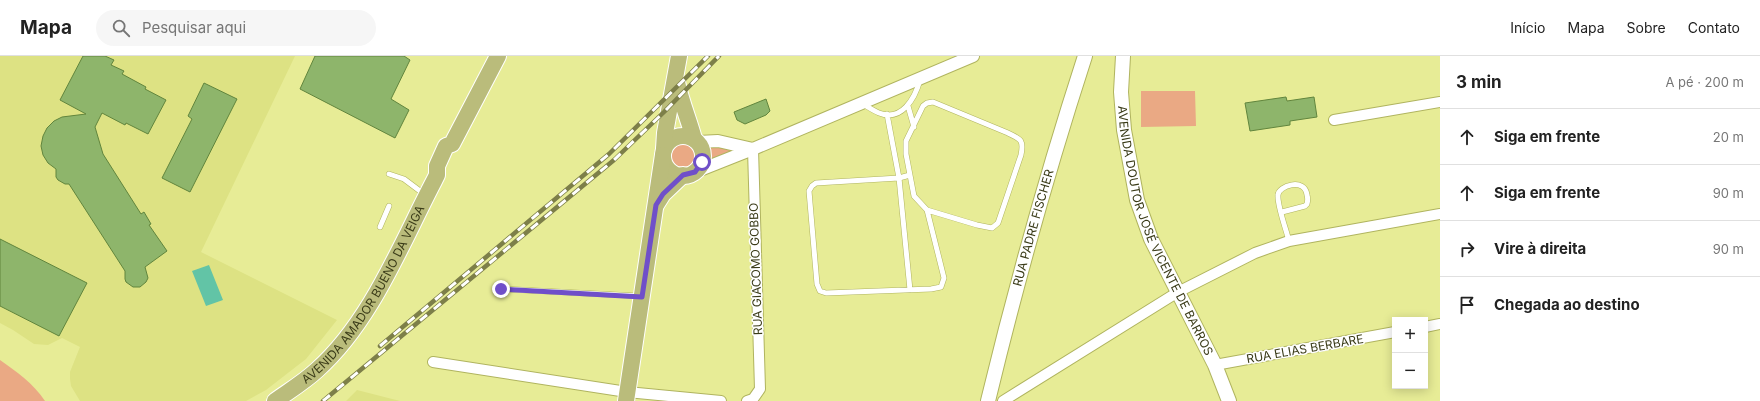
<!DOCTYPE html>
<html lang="pt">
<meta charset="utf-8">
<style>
body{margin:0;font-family:Inter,sans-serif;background:#f6f6f6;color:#222}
.controls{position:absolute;right:12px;bottom:12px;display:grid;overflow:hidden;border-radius:0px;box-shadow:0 2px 10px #0003}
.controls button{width:36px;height:36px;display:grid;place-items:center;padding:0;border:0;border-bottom:1px solid #e0e0e0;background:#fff;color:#222;font:20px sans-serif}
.stop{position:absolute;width:12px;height:12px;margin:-9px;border:3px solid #6f4fc9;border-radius:50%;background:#fff}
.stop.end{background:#6f4fc9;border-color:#fff;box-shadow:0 1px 4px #0008}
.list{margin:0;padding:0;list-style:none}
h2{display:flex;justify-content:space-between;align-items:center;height:52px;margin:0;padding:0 16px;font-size:17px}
h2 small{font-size:13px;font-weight:400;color:#767676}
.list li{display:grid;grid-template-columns:26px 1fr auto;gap:12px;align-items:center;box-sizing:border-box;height:56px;padding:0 16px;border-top:1px solid #e0e0e0}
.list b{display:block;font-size:15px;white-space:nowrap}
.list em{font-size:13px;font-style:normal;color:#767676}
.icon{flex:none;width:22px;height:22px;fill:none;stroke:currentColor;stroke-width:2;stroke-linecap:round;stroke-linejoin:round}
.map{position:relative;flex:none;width:1440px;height:345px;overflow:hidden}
header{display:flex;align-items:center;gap:24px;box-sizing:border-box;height:56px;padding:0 20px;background:#fff;border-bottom:1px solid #e0e0e0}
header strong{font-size:19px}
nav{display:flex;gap:22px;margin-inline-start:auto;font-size:14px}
.search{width:280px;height:36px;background:#f6f6f6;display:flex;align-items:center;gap:10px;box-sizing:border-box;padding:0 14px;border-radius:22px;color:#767676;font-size:15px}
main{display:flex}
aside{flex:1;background:#fff}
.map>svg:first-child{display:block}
.built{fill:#dde283}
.green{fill:#eaa984}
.water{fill:#62c4a6}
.building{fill:#8eb56b;stroke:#61853d}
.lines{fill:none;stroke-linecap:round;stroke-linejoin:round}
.service-casing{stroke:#b0b45f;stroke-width:6}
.minor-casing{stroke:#b0b45f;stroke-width:12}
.tertiary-casing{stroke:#b0b45f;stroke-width:14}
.secondary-casing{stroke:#b0b45f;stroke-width:16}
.primary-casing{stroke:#fff;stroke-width:18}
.service{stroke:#fff;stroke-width:5}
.minor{stroke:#fff;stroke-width:10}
.tertiary{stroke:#fff;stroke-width:12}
.secondary{stroke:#fff;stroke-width:14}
.primary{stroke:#babc7b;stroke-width:16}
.rail-casing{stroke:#7d7f49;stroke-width:4.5}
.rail{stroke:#fff;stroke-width:3;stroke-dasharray:9;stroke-linecap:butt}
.route{stroke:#6f4fc9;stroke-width:5}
.labels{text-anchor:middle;stroke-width:3;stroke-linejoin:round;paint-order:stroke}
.street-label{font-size:12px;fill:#3a3b18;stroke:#fff}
</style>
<header>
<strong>Mapa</strong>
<div class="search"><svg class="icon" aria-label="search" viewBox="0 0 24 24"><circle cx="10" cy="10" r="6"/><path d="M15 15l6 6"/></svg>Pesquisar aqui</div>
<nav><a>Início</a><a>Mapa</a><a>Sobre</a><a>Contato</a></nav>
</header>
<main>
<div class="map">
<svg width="1440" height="345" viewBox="0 0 1440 345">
<rect width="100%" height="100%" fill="#e7ec96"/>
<path class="built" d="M0 0H295L201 196 337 264 306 303 266 334 246 345H80L71 330 70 323V316L80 291 62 282 48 289 34 288 13 274 0 267Z
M357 334 400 345H346Z"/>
<path class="green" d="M1141 35H1195L1196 70 1141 71Z
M670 98a13 13 0 1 1 26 0a13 13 0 1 1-26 0Z
M705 87 735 93 705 108 706 97Z
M0 304C17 316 33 327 45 345H0Z"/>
<path class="water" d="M209 209 223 244 206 250 192 215Z"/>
<path class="building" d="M83 0H105L114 4 111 9 124 15 122 18 146 31 145 33 166 44 148 78 126 67 125 69 102 57 95 71 103 98 141 158 144 156 151 168 149 169 167 195 145 211 148 222 146 226 140 231H133L126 226 125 223V215L69 128H65L58 124 56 121V113L48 107 43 99 41 90 43 80 47 72 54 65 62 61 86 58 60 44Z
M315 0H404L410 4 391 43 409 54 395 82 300 33Z
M204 27 237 43 190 136 162 122 192 63 188 60Z
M1286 41 1287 45 1314 41 1317 61 1290 65V69L1250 75 1245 47Z
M766 43 770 55 766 59 745 68 737 64 734 56Z
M0 183 87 227 59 280 0 250Z"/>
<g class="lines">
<g class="service-casing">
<path id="service" d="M863 48C868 51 874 55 879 57 902 66 915 42 920 24
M908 50 914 71
M887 58 899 122 910 234
M389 118 404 123 424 138
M910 119 899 122 816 127 812 130 809 135 817 228 820 235 826 237 931 233 941 231 944 222 927 154 914 140 906 98V85L923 50 927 47 933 46 1008 77C1021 83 1024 84 1021 99L998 167 992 172 977 169 927 154
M1282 156 1305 150 1307 148C1308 144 1308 142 1307 139 1305 121 1278 130 1278 139 1277 149 1286 173 1289 185
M380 171 389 150
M501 233 639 240"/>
</g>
<g class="minor-casing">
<path id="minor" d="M1334 64 1440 46
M1425 271 1440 268
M433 306 627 336 721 345
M1215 309 1395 276
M747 345 753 343 760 333 753 93
M1003 345 1178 236 1255 197 1289 185 1440 158"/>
</g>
<g class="tertiary-casing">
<path id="tertiary" d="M698 86 718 85 753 93
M695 116 753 93 973 0"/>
</g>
<g class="secondary-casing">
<g id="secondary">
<path id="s1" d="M1123 0 1121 36 1124 74 1137 144 1151 183 1215 309 1229 345"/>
<path id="s2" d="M988 345C1016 229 1048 114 1085 0"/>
</g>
</g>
<g class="primary-casing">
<g id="primary">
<path d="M677 26C681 46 689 64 694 83"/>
<circle cx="683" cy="100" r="20"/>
<path d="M664 93 665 77 679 0"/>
<path d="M656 149 663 138 683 119"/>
<path id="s3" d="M275 345C289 335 304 326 317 314 371 266 401 188 434 125L437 119V110L446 90 452 88 498 0"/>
<path d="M626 345 663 99"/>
</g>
</g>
<use href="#service" class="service"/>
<use href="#minor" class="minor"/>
<use href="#tertiary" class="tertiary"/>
<use href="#secondary" class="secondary"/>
<use href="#primary" class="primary"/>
<g class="rail-casing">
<path id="rail" d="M380 290 609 98 708 0
M323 345 614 104 664 56 719 0"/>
</g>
<use href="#rail" class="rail"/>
</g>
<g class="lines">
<path class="route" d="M501 233 642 241 656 149 663 138 683 119 695 116 702 106"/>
</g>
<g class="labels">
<g class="street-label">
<text dy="4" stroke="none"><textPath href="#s2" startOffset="179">RUA PADRE FISCHER</textPath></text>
<text dy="4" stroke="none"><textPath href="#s1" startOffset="183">AVENIDA DOUTOR JOSÉ VICENTE DE BARROS</textPath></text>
<text transform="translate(756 213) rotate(-92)" y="4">RUA GIACOMO GOBBO</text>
<text dy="4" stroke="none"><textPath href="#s3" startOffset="141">AVENIDA AMADOR BUENO DA VEIGA</textPath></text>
<text transform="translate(1305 293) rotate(-10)" y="4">RUA ELIAS BERBARE</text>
</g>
</g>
</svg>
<div class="controls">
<button>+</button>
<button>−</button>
</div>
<div class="stop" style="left:702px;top:106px"></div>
<div class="stop end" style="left:501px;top:233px"></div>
</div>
<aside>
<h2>3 min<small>A pé · 200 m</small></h2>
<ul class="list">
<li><svg class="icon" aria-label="ahead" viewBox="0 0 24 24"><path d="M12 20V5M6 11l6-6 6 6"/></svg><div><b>Siga em frente</b></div><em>20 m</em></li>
<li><svg class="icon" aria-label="ahead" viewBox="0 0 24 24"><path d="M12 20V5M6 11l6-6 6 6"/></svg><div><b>Siga em frente</b></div><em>90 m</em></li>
<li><svg class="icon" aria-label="right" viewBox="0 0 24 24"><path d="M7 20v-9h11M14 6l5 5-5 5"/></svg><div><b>Vire à direita</b></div><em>90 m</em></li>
<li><svg class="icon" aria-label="arrive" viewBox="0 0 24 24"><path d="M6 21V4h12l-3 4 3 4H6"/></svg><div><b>Chegada ao destino</b></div></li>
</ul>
</aside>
</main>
